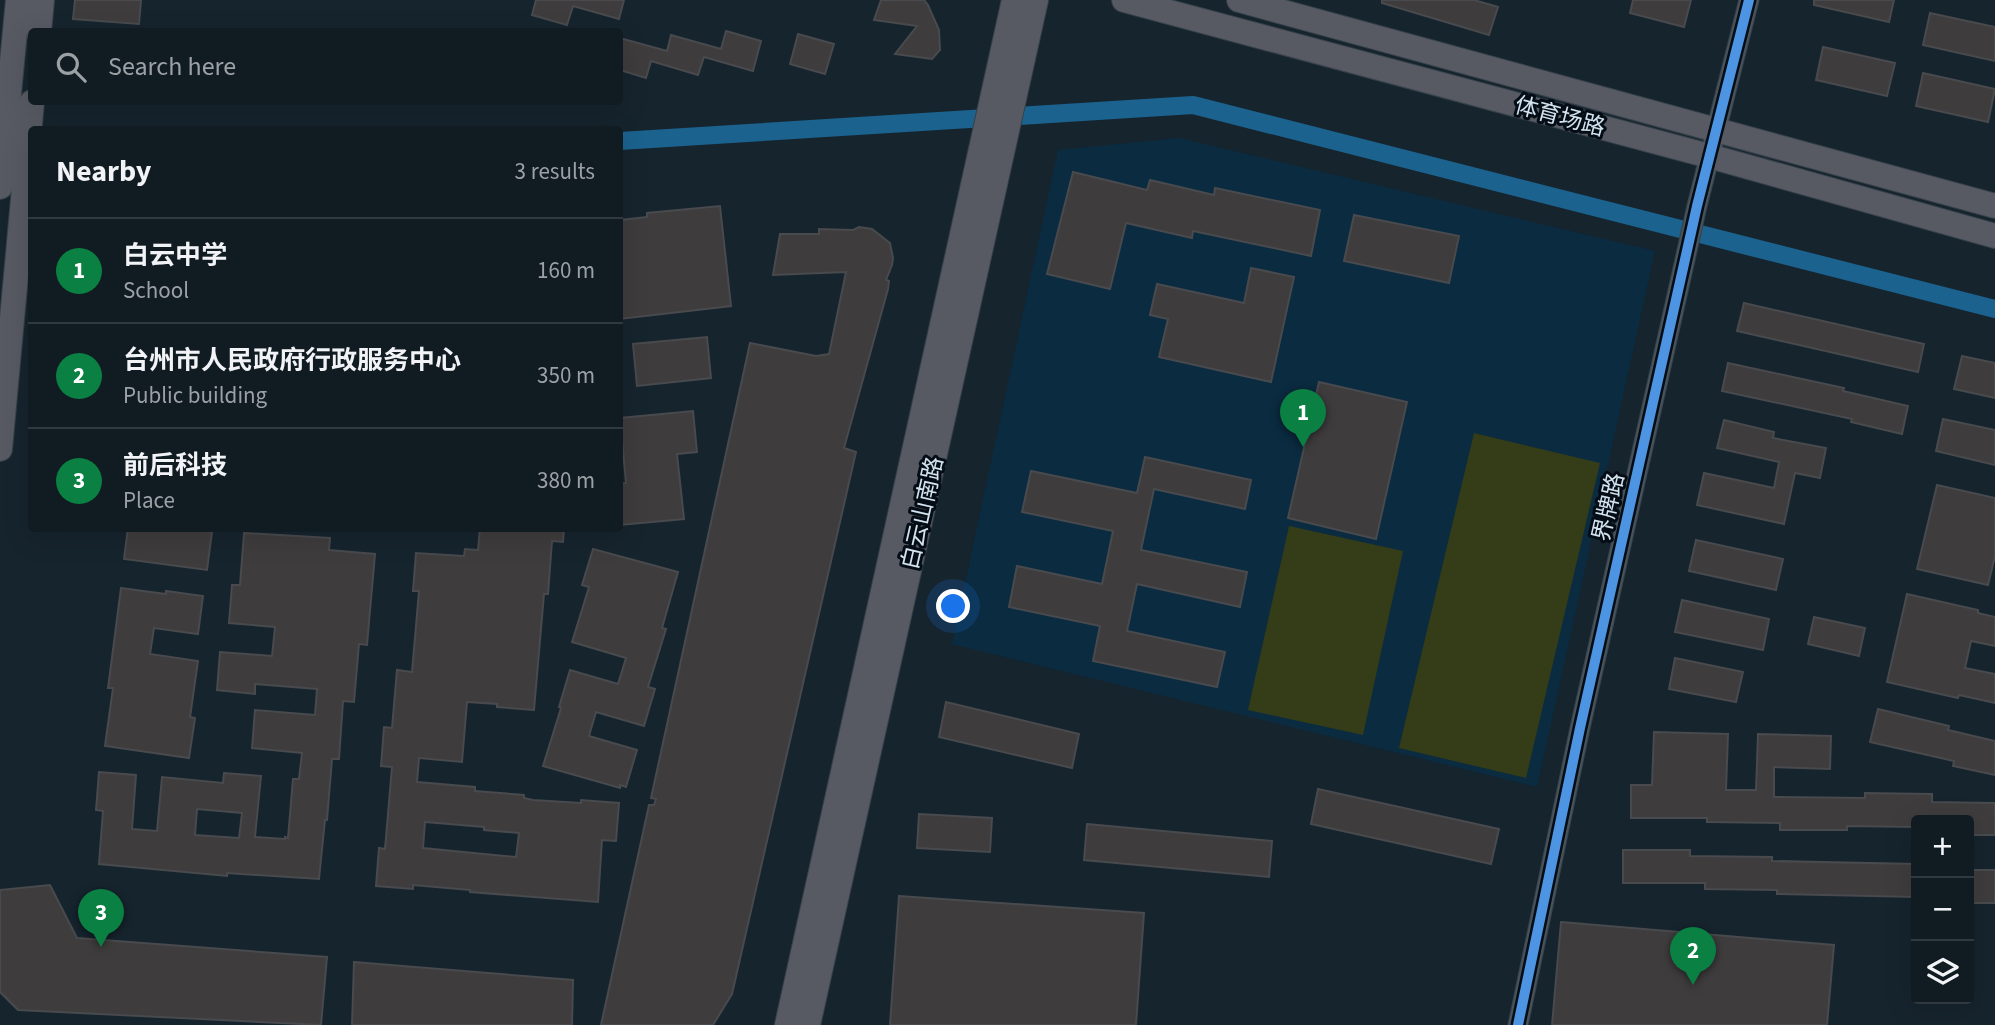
<!DOCTYPE html>
<meta charset="utf-8">
<style>
body{margin:0;font-family:"Source Sans 3","Noto Sans SC",sans-serif;background:#19242a;color:#f1f3f6}
.controls{position:absolute;right:21px;bottom:21px;display:grid;overflow:hidden;border-radius:7px;box-shadow:0 7px 28px #0002}
.controls button{width:63px;height:63px;display:grid;place-items:center;padding:0;border:0;border-bottom:2px solid #303940;background:#101b22;color:#f1f3f6;font:35px sans-serif}
.you{position:absolute;left:954px;top:607px;width:24px;height:24px;margin:-18px;border:5px solid #fff;border-radius:50%;background:#1a73e8;box-shadow:0 0 0 10px #1a73e833}
.badge{display:grid;place-items:center;width:46px;height:46px;border-radius:50%;background:#0b8043;color:#fff;font-size:23px;font-weight:700}
.pin{position:absolute;translate:-50% -58px;filter:drop-shadow(0 2px 4px #0008)}
.pin::after{content:'';position:absolute;top:37px;width:24px;height:21px;background:inherit;clip-path:polygon(0 0,100% 0,50% 100%)}
.list{margin:0;padding:0;list-style:none}
h2{display:flex;justify-content:space-between;align-items:center;height:91px;margin:0;padding:0 28px;font-size:30px}
h2 small{font-size:23px;font-weight:400;color:#9ca1a5}
.list li{display:grid;grid-template-columns:46px 1fr auto;gap:21px;align-items:center;box-sizing:border-box;height:105px;padding:0 28px;border-top:2px solid #303940}
.list b{display:block;font-size:26px;white-space:nowrap}
.list p{margin:0;font-size:23px;white-space:nowrap;color:#9ca1a5}
.list em{font-size:23px;font-style:normal;color:#9ca1a5}
.icon{flex:none;width:38px;height:38px;fill:none;stroke:currentColor;stroke-width:2;stroke-linecap:round;stroke-linejoin:round}
.map{position:relative;flex:none;width:1995px;height:1025px;overflow:hidden}
.search{position:absolute;background:#101b22;box-shadow:0 7px 28px #0002;left:28px;top:28px;width:595px;height:77px;display:flex;align-items:center;gap:18px;box-sizing:border-box;padding:0 24px;border-radius:7px;color:#9ca1a5;font-size:26px}
.panel{position:absolute;background:#101b22;box-shadow:0 7px 28px #0002;left:28px;top:126px;width:595px;height:406px;border-radius:7px}
.map>svg:first-child{display:block}
.built{fill:#0b2b40}
.park{fill:#343d18}
.lines{fill:none;stroke-linecap:round;stroke-linejoin:round}
.canal{stroke:#1b628e;stroke-width:18}
.building{fill:#3f3c3e;stroke:#484a4d;stroke-width:2;fill-rule:evenodd}
.minor-casing{stroke:#36414a;stroke-width:21}
.major-casing{stroke:#36414a;stroke-width:26}
.minor{stroke:#48535b;stroke-width:19}
.major{stroke:#585a63;stroke-width:24}
.cycleway-casing{stroke:#040d15;stroke-width:15}
.cycleway{stroke:#4d94e3;stroke-width:10}
.labels{text-anchor:middle;stroke-width:6;stroke-linejoin:round;paint-order:stroke}
.street-label{font-size:23px;fill:#d4e3f0;stroke:#040d15}
</style>
<div class="map">
<svg width="1995" height="1025" viewBox="0 0 1995 1025">
<rect width="100%" height="100%" fill="#16242e"/>
<path class="built" d="M1179 138 1655 251 1537 787 952 644 1058 150Z"/>
<path class="park" d="M1474 433 1600 463 1526 778 1399 748Z
M1289 526 1403 551 1363 735 1248 710Z"/>
<g class="lines">
<path class="canal" d="M620 141 1193 105 1995 309"/>
</g>
<path class="building" d="M75 0H141L139 24 73 19Z
M536 0H624L619 19 573 6 567 25 532 15Z
M881 0H924L928 5 939 30 940 50 932 59 895 54 917 26 874 20Z
M1382 0H1474L1498 7 1489 35 1382 3Z
M1633 0H1691L1684 27 1630 13Z
M1814 0H1894L1889 22 1814 5Z
M1930 13 1995 27V61L1923 45Z
M726 31 761 41 753 71 704 57 698 75 651 61 646 78 620 70V38L667 51 671 35 721 49Z
M798 34 834 44 825 74 790 64Z
M1823 47 1895 63 1887 96 1816 80Z
M1923 73 1995 89 1988 122 1916 106Z
M1073 172 1147 190 1150 180 1214 195 1215 188 1320 210 1311 256 1193 231 1192 238 1126 223 1110 289 1047 274Z
M720 206 731 306 620 319V220L647 217V213Z
M1354 215 1459 236 1449 283 1344 261Z
M859 227 872 229 890 243 893 258 892 265 886 280 889 281 888 289 844 448 856 452 732 994 713 1025H601L649 805H654L656 799 651 798 750 343 816 356 829 354 846 272 773 275 780 234H819V229L853 230Z
M1251 268 1294 277 1271 382 1159 357 1168 319 1150 315 1157 284 1244 303Z
M1744 303 1924 344 1918 372 1737 331Z
M707 337 711 378 637 386 633 344Z
M1962 356 1995 363V398L1954 389Z
M1728 363 1844 388 1843 391 1908 406 1902 434 1851 422 1852 419 1722 391Z
M1319 382 1407 402 1376 539 1288 518Z
M693 411 697 452 677 454 684 519 620 525V484L626 483 620 418Z
M1943 419 1995 430V465L1936 451Z
M1724 420 1774 432 1773 438 1826 448 1820 478 1795 473 1784 524 1697 505 1704 473 1774 488 1779 462 1717 448Z
M1145 457 1251 480 1245 509 1154 489 1141 550 1247 572 1240 607 1137 584 1127 631 1225 652 1217 687 1093 661 1100 626 1009 607 1017 566 1102 584 1113 531 1022 512 1031 471 1137 493Z
M1937 485 1995 498V556L1988 585 1917 569Z
M128 528H186L212 532 207 570 124 559Z
M480 528H564L563 542 552 541 548 594H544L534 710 497 707V704L467 702 462 762 419 758 417 782 475 787V791L524 795V798L533 800 581 803V800L619 803 616 841 602 840 598 902 470 892V890L413 885V889L376 886 379 848 385 849 392 767 381 766 384 727 392 728 397 670 412 672 419 591H413L416 553 464 556 465 549 478 550ZM425 822 484 827V830L519 833 516 857 423 848Z
M244 533 330 538 329 550 375 554 367 645 359 644 354 702 343 701 339 759H332L327 820H325L319 879 227 873V876L99 864 103 811 96 810 99 772 136 775 132 829 157 831 162 777 223 783 224 773 261 776 255 837 285 839V837L288 838 293 779H299L302 753 252 748 255 710 315 715 317 689 255 684V694L217 690 220 652 272 656 275 627 229 623 232 585H240ZM197 809 242 813 239 838 195 835Z
M1696 540 1783 559 1776 590 1689 571Z
M593 549 678 572 662 628 666 629 648 687 655 689 644 726 596 712 589 736 637 750 626 787 620 785V788L543 766 561 708 559 707 570 670 618 684 626 658 572 642 589 587 582 585Z
M121 588 166 594V591L203 596 198 634 154 628 150 654 198 661 190 717 195 718 189 758 105 746 113 688H108Z
M1907 594 1978 610V613L1995 617V646L1971 641 1965 668 1995 674V703L1959 695 1958 698 1887 682Z
M1682 600 1769 619 1763 650 1675 632Z
M1814 617 1865 628 1859 656 1808 644Z
M1675 658 1743 672 1736 702 1669 689Z
M946 702 1079 734 1072 768 939 737Z
M1878 709 1949 726 1948 730 1995 741V775L1953 766 1954 761 1870 742Z
M1654 732 1728 734 1726 790H1756L1758 734 1831 736 1830 769 1774 767V797L1865 798V793L1932 794V802L1995 803V835H1969V820H1916V827L1847 826V830H1780V823L1707 822V818H1631V785H1652Z
M1318 789 1499 829 1491 864 1311 824Z
M919 814 992 818 990 852 917 848Z
M1087 824 1272 841 1269 877 1084 860Z
M1623 850H1690V856L1772 857V861L1916 864V897L1777 894V890L1705 889V883H1623Z
M1969 870H1995V903H1969Z
M50 885 77 938 327 957 321 1025 18 1010 0 992V890Z
M899 896 1144 913 1136 1025H890Z
M1561 922 1834 945 1827 1025H1552Z
M354 962 573 980 572 1025H352Z"/>
<g class="lines">
<g class="minor-casing">
<path id="minor" d="M1518 1025 1580 728 1697 206 1749 0"/>
</g>
<g class="major-casing">
<path id="major" d="M1124 0 1709 156 1995 236
M1239 0 1995 206
M39 32 42 0
M0 187 18 0
M0 449 32 102
M787 1025 1014 0
M808 1025 1036 0"/>
</g>
<use href="#minor" class="minor"/>
<use href="#major" class="major"/>
<g class="cycleway-casing">
<path id="cycleway" d="M1518 1025 1580 728 1697 206 1749 0"/>
</g>
<use href="#cycleway" class="cycleway"/>
</g>
<g class="labels">
<g class="street-label">
<text transform="translate(1560 116) rotate(15)" y="8">体育场路</text>
<text transform="translate(1608 507) rotate(-77)" y="8">界牌路</text>
<text transform="translate(922 513) rotate(-77)" y="8">白云山南路</text>
</g>
</g>
</svg>
<div class="controls">
<button>+</button>
<button>−</button>
<button><svg class="icon" aria-label="layers" viewBox="0 0 24 24"><path d="M12 4l9 5-9 5-9-5zM3 14l9 5 9-5"/></svg></button>
</div>
<div class="you"></div>
<div class="pin badge" style="left:1303px;top:447px">1</div>
<div class="pin badge" style="left:1693px;top:985px">2</div>
<div class="pin badge" style="left:101px;top:947px">3</div>
<div class="search"><svg class="icon" aria-label="search" viewBox="0 0 24 24"><circle cx="10" cy="10" r="6"/><path d="M15 15l6 6"/></svg>Search here</div>
<section class="panel">
<h2>Nearby<small>3 results</small></h2>
<ul class="list">
<li><span class="badge">1</span><div><b>白云中学</b><p>School</p></div><em>160 m</em></li>
<li><span class="badge">2</span><div><b>台州市人民政府行政服务中心</b><p>Public building</p></div><em>350 m</em></li>
<li><span class="badge">3</span><div><b>前后科技</b><p>Place</p></div><em>380 m</em></li>
</ul>
</section>
</div>
